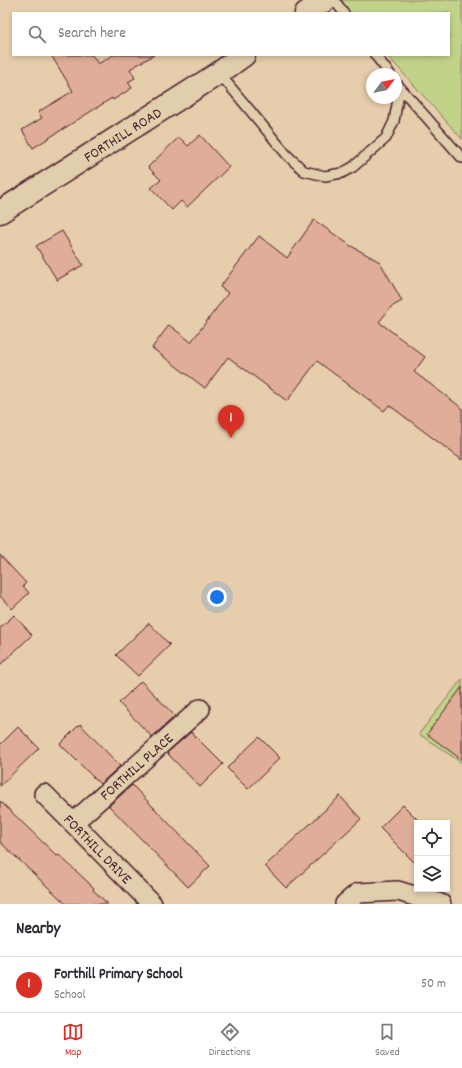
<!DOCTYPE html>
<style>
body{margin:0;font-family:Dekko,sans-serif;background:#f2f2f3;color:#2b2b33}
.controls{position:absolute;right:12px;bottom:12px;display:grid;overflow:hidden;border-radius:0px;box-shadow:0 2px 6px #0003}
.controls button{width:36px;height:36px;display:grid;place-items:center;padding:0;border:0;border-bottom:1px solid #e1e1e2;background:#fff;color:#2b2b33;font:20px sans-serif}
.compass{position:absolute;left:366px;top:68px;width:36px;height:36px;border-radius:50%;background:#fff;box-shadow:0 2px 6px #0003;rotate:58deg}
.you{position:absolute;left:217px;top:597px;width:14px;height:14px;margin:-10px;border:3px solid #fff;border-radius:50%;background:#1a73e8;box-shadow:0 0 0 6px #1a73e833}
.badge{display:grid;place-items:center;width:26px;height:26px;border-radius:50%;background:#d93025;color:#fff;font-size:13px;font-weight:700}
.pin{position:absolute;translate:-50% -33px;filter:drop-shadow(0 1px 2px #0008)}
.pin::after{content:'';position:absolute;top:21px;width:14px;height:12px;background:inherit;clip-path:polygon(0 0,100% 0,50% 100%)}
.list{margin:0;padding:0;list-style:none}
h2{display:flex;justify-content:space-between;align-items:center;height:52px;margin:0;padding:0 16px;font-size:17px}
h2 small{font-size:13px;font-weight:400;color:#7c7c81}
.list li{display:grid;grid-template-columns:26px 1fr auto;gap:12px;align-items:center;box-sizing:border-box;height:56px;padding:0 16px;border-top:1px solid #e1e1e2}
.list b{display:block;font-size:15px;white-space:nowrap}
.list p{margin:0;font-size:13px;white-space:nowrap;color:#7c7c81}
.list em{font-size:13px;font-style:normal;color:#7c7c81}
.icon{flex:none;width:22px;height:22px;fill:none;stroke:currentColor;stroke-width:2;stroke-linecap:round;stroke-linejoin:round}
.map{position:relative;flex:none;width:462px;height:904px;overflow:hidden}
.search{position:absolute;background:#fff;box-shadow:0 2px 6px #0003;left:12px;right:12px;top:12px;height:44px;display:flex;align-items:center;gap:10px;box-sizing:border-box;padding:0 14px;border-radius:0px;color:#7c7c81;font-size:15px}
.sheet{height:108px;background:#fff}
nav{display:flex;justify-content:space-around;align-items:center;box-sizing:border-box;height:56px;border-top:1px solid #e1e1e2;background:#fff;font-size:11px;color:#7c7c81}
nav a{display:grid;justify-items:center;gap:2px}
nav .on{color:#d93025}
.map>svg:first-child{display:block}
.green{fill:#c0d388;stroke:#85795a}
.building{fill:#e0ae98;stroke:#4a1f2b}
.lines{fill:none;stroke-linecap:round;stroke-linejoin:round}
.lane-casing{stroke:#4a1f2b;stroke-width:12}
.street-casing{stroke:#4a1f2b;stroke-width:22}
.secondary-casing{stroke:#4a1f2b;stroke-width:25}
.lane{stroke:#e1ceac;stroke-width:9}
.street{stroke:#e1ceac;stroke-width:19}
.secondary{stroke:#e1ceac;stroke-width:22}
.labels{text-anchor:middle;stroke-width:3;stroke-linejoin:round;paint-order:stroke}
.street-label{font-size:15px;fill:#4a1f2b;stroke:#e1ceac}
</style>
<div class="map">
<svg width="462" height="904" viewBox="0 0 462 904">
<rect width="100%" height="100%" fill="#e6cdac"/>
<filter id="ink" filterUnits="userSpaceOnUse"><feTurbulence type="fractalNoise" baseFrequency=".025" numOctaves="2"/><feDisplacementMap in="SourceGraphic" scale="8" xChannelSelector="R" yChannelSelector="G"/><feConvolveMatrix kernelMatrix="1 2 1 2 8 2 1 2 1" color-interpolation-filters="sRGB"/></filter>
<g filter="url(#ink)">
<path class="green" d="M338 0H462V139L387 55H449V13H350Z
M462 679V763L419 734Z"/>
<path class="building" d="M51 55H92L98 64 113 55H154L130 69 135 78 128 82 132 88 113 100 112 98 33 148 22 130 42 118 38 112 73 91Z
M200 135 229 167 187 207 181 201 172 210 151 188 161 180 148 167 179 137 188 146Z
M314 220 351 246 380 262 402 301 391 307 379 322 425 357 414 372 462 408V460L389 405 384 411 317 361 287 401 228 357 205 388 152 348 169 325 191 342 228 293 220 287 259 236 287 258Z
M62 231 83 265 57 280 36 246Z
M0 555 26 583 23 586 29 593 12 609 0 596Z
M14 615 32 635 0 665V628Z
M149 623 170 645 138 676 116 655Z
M141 681 175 716 152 737 119 703Z
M462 687V760L427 734Z
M80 724 120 766 100 784 60 744Z
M18 727 39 748 0 786V745Z
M191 732 223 764 200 787 167 753Z
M259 737 280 758 248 789 227 768Z
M132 785 210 866 188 887 109 806Z
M340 796 361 819 286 888 265 866Z
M0 801 57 856 59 855 94 888 93 890 108 904H66L0 842Z
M403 805 417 819V865L380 828Z"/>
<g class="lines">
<g class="lane-casing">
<path id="lane" d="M334 0 344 13
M375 55 390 74
M219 73 287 155 304 171 325 176 342 173 353 167 386 138 394 121 400 88
M398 85 462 158"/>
</g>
<g class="street-casing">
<g id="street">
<path id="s1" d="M44 794 73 823 152 904"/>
<path id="s2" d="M73 823 200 709"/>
<path d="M345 904 358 893 398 891 441 904"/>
</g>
</g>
<g class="secondary-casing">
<g id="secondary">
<path d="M306 13 325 0"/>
<path id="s3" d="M0 212 219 73 244 55"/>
</g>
</g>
<use href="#lane" class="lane"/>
<use href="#street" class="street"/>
<use href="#secondary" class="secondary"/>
</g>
</g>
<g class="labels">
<g class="street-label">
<text dy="5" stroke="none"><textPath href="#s3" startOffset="145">FORTHILL ROAD</textPath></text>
<text dy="5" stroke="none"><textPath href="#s2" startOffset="85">FORTHILL PLACE</textPath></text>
<text dy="5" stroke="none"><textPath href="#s1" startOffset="77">FORTHILL DRIVE</textPath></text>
</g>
</g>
</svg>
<div class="controls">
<button><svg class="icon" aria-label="locate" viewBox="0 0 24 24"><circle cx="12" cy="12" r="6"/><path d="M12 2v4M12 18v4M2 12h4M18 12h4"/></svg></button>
<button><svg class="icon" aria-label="layers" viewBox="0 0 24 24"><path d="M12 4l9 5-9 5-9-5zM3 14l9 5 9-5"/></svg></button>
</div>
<svg class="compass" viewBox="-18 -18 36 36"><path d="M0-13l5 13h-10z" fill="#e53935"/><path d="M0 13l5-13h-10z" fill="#7c7c81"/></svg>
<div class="you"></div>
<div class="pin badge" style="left:231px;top:438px">1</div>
<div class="search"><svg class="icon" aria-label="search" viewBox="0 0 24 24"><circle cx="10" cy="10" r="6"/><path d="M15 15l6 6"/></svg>Search here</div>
</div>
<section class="sheet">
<h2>Nearby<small></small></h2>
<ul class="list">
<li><span class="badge">1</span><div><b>Forthill Primary School</b><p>School</p></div><em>50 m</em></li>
</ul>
</section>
<nav>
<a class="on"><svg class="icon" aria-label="map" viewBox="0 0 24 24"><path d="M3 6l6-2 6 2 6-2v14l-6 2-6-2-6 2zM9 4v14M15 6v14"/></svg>Map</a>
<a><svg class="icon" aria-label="directions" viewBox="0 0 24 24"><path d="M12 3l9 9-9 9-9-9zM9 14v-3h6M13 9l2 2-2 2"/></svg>Directions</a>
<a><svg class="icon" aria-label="saved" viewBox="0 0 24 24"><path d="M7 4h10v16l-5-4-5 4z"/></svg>Saved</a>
</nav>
